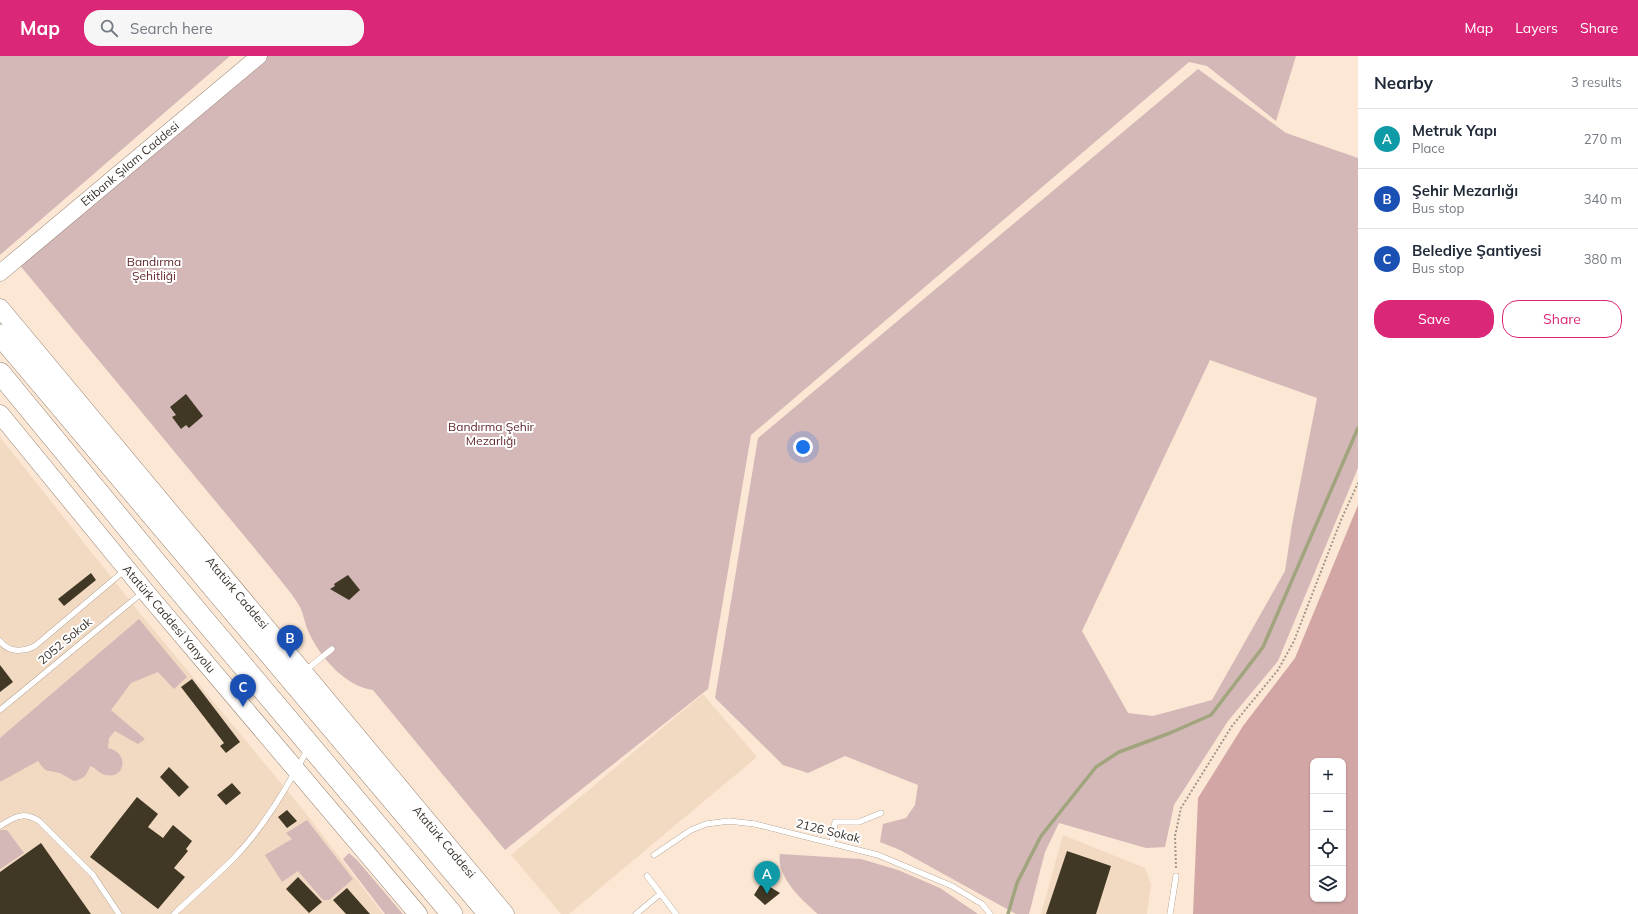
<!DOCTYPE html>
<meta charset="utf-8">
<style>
body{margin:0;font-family:Mulish,sans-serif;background:#f6f6f7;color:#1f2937}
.controls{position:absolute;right:12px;bottom:12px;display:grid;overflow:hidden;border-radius:8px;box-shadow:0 1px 3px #0004}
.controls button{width:36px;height:36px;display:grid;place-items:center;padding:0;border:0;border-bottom:1px solid #e0e1e3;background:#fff;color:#1f2937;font:20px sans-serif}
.you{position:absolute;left:803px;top:391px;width:14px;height:14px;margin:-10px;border:3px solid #fff;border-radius:50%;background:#1a73e8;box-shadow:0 0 0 6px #1a73e833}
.badge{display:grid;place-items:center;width:26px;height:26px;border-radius:50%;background:#db2777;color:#fff;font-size:13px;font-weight:700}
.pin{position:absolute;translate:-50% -33px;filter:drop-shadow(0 1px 2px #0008)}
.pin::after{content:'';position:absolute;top:21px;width:14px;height:12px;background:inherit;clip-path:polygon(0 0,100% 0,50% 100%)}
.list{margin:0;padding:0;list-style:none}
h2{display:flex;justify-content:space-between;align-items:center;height:52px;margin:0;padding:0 16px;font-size:17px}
h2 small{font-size:13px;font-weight:400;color:#747a83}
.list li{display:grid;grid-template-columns:26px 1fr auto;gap:12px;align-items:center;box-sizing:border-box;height:60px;padding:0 16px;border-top:1px solid #e0e1e3}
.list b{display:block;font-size:15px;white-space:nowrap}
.list p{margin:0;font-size:13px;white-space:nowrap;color:#747a83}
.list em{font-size:13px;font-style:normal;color:#747a83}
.actions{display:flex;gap:8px;padding:12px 16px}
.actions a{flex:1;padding:9px 0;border:1px solid #db2777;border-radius:16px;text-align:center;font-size:14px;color:#db2777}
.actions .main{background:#db2777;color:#fff}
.icon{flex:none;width:22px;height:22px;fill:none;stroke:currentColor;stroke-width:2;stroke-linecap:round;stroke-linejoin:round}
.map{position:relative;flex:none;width:1358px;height:858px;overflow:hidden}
header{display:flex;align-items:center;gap:24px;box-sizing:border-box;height:56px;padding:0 20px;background:#db2777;color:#fff}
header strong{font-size:19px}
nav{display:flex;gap:22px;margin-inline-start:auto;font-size:14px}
.search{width:280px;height:36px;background:#f6f6f7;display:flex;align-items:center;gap:10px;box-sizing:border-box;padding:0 14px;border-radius:16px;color:#747a83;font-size:15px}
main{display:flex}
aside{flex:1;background:#fff}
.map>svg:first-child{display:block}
.built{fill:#f2dac2}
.green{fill:#d4b7b7;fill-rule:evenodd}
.forest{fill:#d3a6a6;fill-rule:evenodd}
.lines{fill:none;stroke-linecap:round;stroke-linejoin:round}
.stream{stroke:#a1a57e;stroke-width:3.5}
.building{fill:#403825}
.lane-casing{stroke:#948272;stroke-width:6}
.secondary-casing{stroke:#948272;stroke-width:17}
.primary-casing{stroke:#948272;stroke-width:19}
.highway-casing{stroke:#948272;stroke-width:22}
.path{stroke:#a49688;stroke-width:2;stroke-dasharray:2 2;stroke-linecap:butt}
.lane{stroke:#fff;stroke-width:5.5}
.secondary{stroke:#fff;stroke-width:16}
.primary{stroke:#fff;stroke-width:18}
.highway{stroke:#fff;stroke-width:21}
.labels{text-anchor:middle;stroke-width:4;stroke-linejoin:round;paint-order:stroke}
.street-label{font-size:12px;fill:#3b332c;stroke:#fff}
.park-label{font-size:12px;fill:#61272c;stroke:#fff}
</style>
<header>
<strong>Map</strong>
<div class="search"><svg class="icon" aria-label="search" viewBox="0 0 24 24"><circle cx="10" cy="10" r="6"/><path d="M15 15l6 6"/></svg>Search here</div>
<nav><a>Map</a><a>Layers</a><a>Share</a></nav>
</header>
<main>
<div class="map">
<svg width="1358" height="858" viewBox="0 0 1358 858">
<rect width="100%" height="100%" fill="#fbe7d4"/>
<path class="built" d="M0 381 139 556 304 755 383 858H0Z
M703 638 757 701 569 858H561L511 799Z
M1063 779 1145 812 1151 828 1147 858H1041Z"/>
<path class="green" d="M0 0H230L0 199Z
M266 0H1296L1276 65 1207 10 1189 6 751 379 708 633 505 794 373 634C345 630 321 602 309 577 305 569 304 559 300 551 292 537 280 524 270 511L18 207Z
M1198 13 1286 77 1358 102V412L1278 605 1228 665 1174 749 1165 791 1146 792 1059 767 1045 796 1029 858H1016L900 794 880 786 883 768 906 762 915 749 918 729 845 700 808 717 783 709 715 642 758 382ZM1210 304 1317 342 1292 469 1285 515 1212 644 1153 660 1128 657 1082 575Z
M139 563 187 621 174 633 158 616 131 627 111 654 145 683 138 688 115 675 109 682 108 692C130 697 125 723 106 719 100 718 96 712 90 710 87 719 84 723 74 725 69 723 64 718 59 717 46 713 48 719 38 705L0 726V682Z
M307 764 353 823 329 844H323L298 815 282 826 265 799 292 783 286 777Z
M0 774H7L24 797 0 813Z
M349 797 357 804 403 858H385L343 803Z
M780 798 861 803 898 814 940 832 978 858H818C803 845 776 821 780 798Z"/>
<path class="forest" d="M1358 449V858H1193L1198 742 1243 670 1295 602ZM1313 705H1343V843H1313Z"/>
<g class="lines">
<path class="stream" d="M1008 858 1017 827 1041 780 1096 711 1119 696 1170 677 1211 659 1263 591 1358 372"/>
</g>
<path class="building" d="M186 338 203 360 189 372 186 369 181 373 172 361 176 359 170 351Z
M91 517 96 524 64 550 58 543Z
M348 519 360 534 349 544 330 533 335 530 334 528Z
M0 609 13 626 0 636Z
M192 623 240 686 226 697 220 690 224 687 181 631Z
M169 711 189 731 179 741 160 721Z
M232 727 241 737 226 749 217 739Z
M137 741 158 758 148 771 163 782 173 769 192 785 186 793 188 795 174 812 185 821 158 853 90 801Z
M287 754 297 765 287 772 278 761Z
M41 787 91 858H0V816Z
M1067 795 1111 810 1096 858H1046Z
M298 821 322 846 309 857 286 833Z
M762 826 780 837 765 849 754 839Z
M347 832 354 840 370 858H346L333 844Z"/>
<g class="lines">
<g class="lane-casing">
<path id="lane" d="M0 585C9 597 23 596 35 590L125 514
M306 614 332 593
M0 654 143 536
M0 770C14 761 24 755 39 765L93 819 119 858
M832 787 835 766H859L881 757
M654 799 691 774 706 768 729 765 755 768 878 799 952 830 982 848 990 858
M647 820 676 858
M174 858C194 839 215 821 234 802 265 770 286 732 308 693
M636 858 660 838
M1170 858 1176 820"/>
</g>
<g class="secondary-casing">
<path id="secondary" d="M0 217 259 0"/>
</g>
<g class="primary-casing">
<path id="primary" d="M0 252 505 858
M0 358 144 534 418 858"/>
</g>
<g class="highway-casing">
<path id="highway" d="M0 279 489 858
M0 317 163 515 452 858"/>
</g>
<path class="path" d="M1176 812 1175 780 1181 752 1232 670 1278 614 1294 585 1341 464 1358 427"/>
<use href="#lane" class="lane"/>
<use href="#secondary" class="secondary"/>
<use href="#primary" class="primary"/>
<use href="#highway" class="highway"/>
</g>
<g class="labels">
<g class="street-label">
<text transform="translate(130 108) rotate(-40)" y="4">Etibank Şılam Caddesi</text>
<text transform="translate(237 537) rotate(50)" y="4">Atatürk Caddesi</text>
<text transform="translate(169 563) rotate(50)" y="4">Atatürk Caddesi Yanyolu</text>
<text transform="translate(65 585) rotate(-40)" y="4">2052 Sokak</text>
<text transform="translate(828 775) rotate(14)" y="4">2126 Sokak</text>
<text transform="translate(444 786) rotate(50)" y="4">Atatürk Caddesi</text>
</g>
<g class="park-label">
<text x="154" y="210">Bandırma<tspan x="154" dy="14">Şehitliği</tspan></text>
<text x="491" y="375">Bandırma Şehir<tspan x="491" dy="14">Mezarlığı</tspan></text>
</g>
</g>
</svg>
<div class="controls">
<button>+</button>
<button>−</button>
<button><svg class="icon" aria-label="locate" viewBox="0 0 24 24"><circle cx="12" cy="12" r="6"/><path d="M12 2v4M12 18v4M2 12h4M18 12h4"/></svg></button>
<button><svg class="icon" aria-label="layers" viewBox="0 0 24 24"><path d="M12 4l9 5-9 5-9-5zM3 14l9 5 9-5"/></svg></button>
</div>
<div class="you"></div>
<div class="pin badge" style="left:767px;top:838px;background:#0f9aa8">A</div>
<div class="pin badge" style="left:290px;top:602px;background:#1a4fb4">B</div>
<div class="pin badge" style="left:243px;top:651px;background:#1a4fb4">C</div>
</div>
<aside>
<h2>Nearby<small>3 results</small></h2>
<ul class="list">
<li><span class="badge" style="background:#0f9aa8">A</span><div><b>Metruk Yapı</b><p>Place</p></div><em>270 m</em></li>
<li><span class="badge" style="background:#1a4fb4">B</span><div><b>Şehir Mezarlığı</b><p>Bus stop</p></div><em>340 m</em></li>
<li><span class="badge" style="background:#1a4fb4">C</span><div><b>Belediye Şantiyesi</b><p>Bus stop</p></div><em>380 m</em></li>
</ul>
<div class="actions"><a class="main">Save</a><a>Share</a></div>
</aside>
</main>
